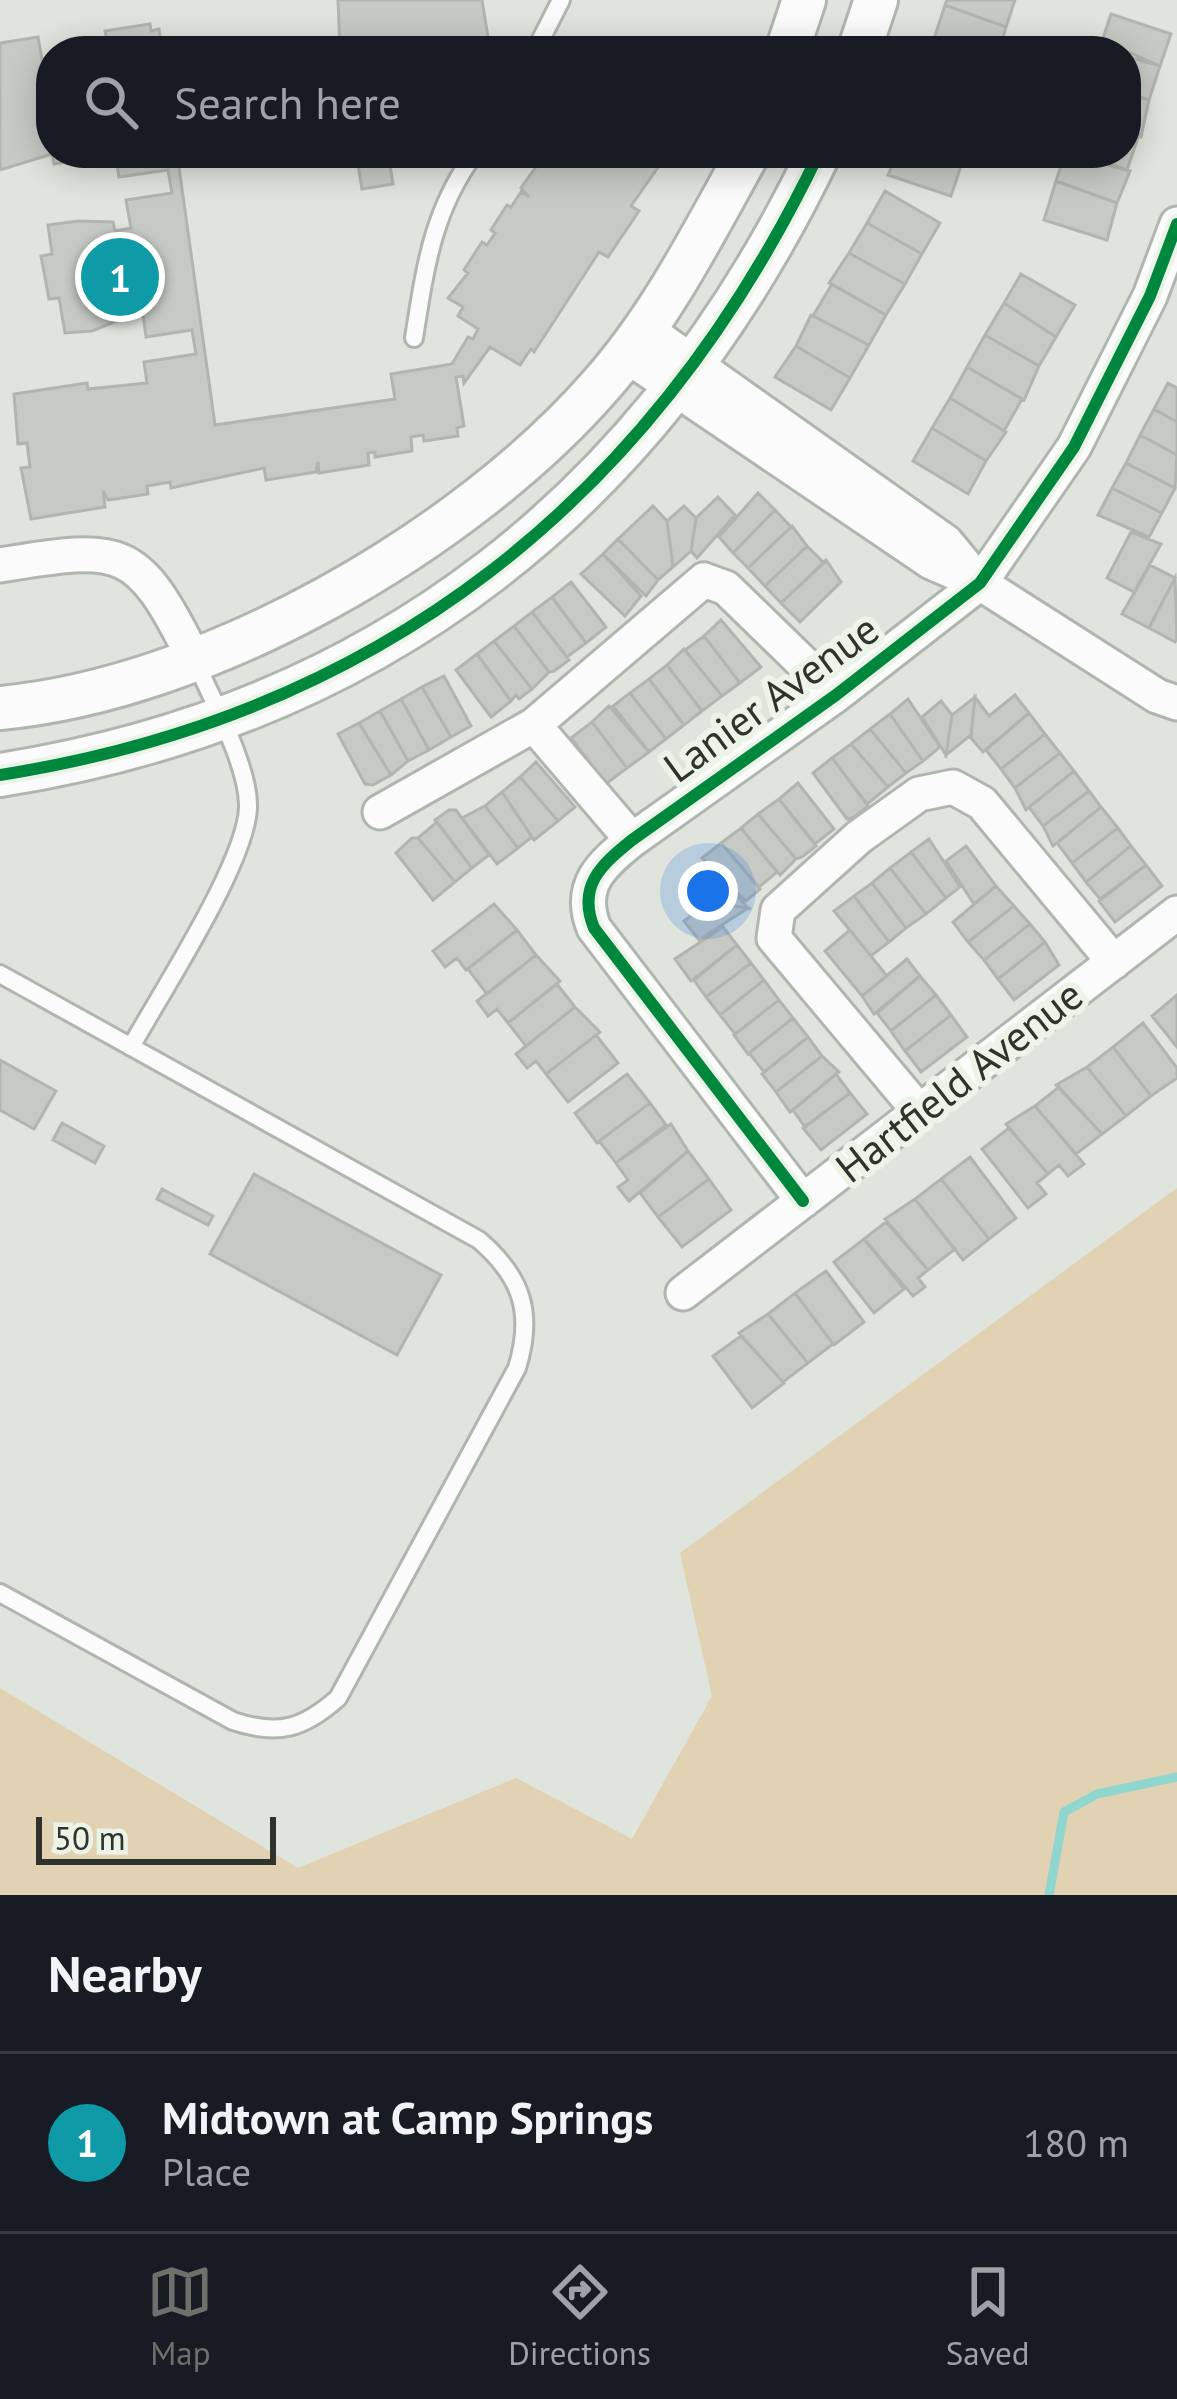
<!DOCTYPE html>
<style>
body{margin:0;font-family:"PT Sans",sans-serif;background:#242831;color:#f1f3f6}
.scale{position:absolute;left:36px;bottom:30px;width:240px;box-sizing:border-box;padding-left:12px;border:6px solid #2f322d;border-top:0;font-size:33px;line-height:42px;white-space:nowrap;color:#2f322d;-webkit-text-stroke:9px #ebf4e7;paint-order:stroke}
.you{position:absolute;left:708px;top:891px;width:42px;height:42px;margin:-30px;border:9px solid #fff;border-radius:50%;background:#1a73e8;box-shadow:0 0 0 18px #1a73e833}
.badge{display:grid;place-items:center;width:78px;height:78px;border-radius:50%;background:#6d706b;color:#fff;font-size:39px;font-weight:700}
.pin{position:absolute;translate:-50% -50%;border:6px solid #fff;box-shadow:0 3px 12px #0006}
.list{margin:0;padding:0;list-style:none}
h2{display:flex;justify-content:space-between;align-items:center;height:156px;margin:0;padding:0 48px;font-size:51px}
h2 small{font-size:39px;font-weight:400;color:#9ea1a6}
.list li{display:grid;grid-template-columns:78px 1fr auto;gap:36px;align-items:center;box-sizing:border-box;height:180px;padding:0 48px;border-top:3px solid #363941}
.list b{display:block;font-size:45px;white-space:nowrap}
.list p{margin:0;font-size:39px;white-space:nowrap;color:#9ea1a6}
.list em{font-size:39px;font-style:normal;color:#9ea1a6}
.icon{flex:none;width:66px;height:66px;fill:none;stroke:currentColor;stroke-width:2;stroke-linecap:round;stroke-linejoin:round}
.map{position:relative;flex:none;width:1177px;height:1895px;overflow:hidden}
.search{position:absolute;background:#171b24;box-shadow:0 6px 30px #0003;left:36px;right:36px;top:36px;height:132px;display:flex;align-items:center;gap:30px;box-sizing:border-box;padding:0 42px;border-radius:48px;color:#9ea1a6;font-size:45px}
.sheet{height:336px;background:#171b24}
nav{display:flex;justify-content:space-around;align-items:center;box-sizing:border-box;height:168px;border-top:3px solid #363941;background:#171b24;font-size:33px;color:#9ea1a6}
nav a{display:grid;justify-items:center;gap:6px}
nav .on{color:#6d706b}
.map>svg:first-child{display:block}
.green{fill:#e0d2b3}
.lines{fill:none;stroke-linecap:round;stroke-linejoin:round}
.stream{stroke:#8ed6ce;stroke-width:9}
.building{fill:#c7cac4;stroke:#b2b5af;stroke-width:3}
.service-casing{stroke:#b1b5af;stroke-width:22}
.minor-casing{stroke:#b1b5af;stroke-width:39}
.tertiary-casing{stroke:#b1b5af;stroke-width:48}
.service{stroke:#fafbfa;stroke-width:16}
.minor{stroke:#fafbfa;stroke-width:33}
.tertiary{stroke:#fafbfa;stroke-width:42}
.cycleway-casing{stroke:#ebf4e7;stroke-width:20}
.cycleway{stroke:#00873e;stroke-width:12}
.labels{text-anchor:middle;stroke-width:12;stroke-linejoin:round;paint-order:stroke}
.street-label{font-size:42px;fill:#2f322d;stroke:#ebf4e7}
</style>
<div class="map">
<svg width="1177" height="1895" viewBox="0 0 1177 1895">
<rect width="100%" height="100%" fill="#dfe4dd"/>
<path class="green" d="M1177 1188V1895H0V1688L298 1868 516 1778 632 1839 712 1696 680 1553Z"/>
<g class="lines">
<path class="stream" d="M1049 1895 1064 1812 1097 1794 1177 1777"/>
</g>
<path class="building" d="M338 0H482L489 43 472 46 473 51H340Z
M947 0H1015L1006 27 945 5Z
M945 5 1006 27 999 51H971L934 39Z
M1111 14 1171 34 1160 66 1126 51 1100 47Z
M150 24 151 31 159 29 162 51H109L105 31Z
M38 37 42 59 51 57V153H177L215 425 395 399 391 374 452 364 468 337 473 339 478 329 458 316 463 307 448 298 468 273 464 270 482 242 487 245 495 233 491 230 507 205 511 207 521 192 529 197 521 188 546 153H668L631 206 639 211 608 257 599 252 534 352 531 349 520 365 490 347 464 383 463 376 456 377 464 426 457 428 458 436 424 441 423 435 411 437 412 451 375 457V452L368 453 369 465 319 473 318 462 316 472 266 480 264 468 171 488 170 482 147 486 148 494 108 500 103 491 105 507 31 519 21 468 30 467 27 443 18 444 14 394 87 383 88 389 147 383 144 362 196 354 192 330 146 337 142 307 126 310 127 317 92 331 65 333 59 298 49 299 41 256 52 254 48 225 78 221 113 222 115 231 131 228 126 200 172 193 168 170 119 177 115 154 54 164 52 154 0 170V43Z
M934 39 971 51H931Z
M98 42 99 51H57V49Z
M1126 56 1160 66 1149 100 1126 93Z
M1126 93 1149 100 1141 137 1126 131Z
M1126 131 1139 135 1127 170 1080 153H1126Z
M356 153H388L393 184 362 189Z
M898 153H944L963 160 951 196 888 175Z
M1065 153 1130 171 1117 203 1056 181Z
M1056 181 1117 203 1107 240 1044 220Z
M885 191 940 223 922 254 867 223Z
M867 223 922 254 905 284 849 253Z
M849 253 905 284 886 315 829 283Z
M1021 274 1075 305 1056 337 1004 303Z
M832 284 886 315 869 345 813 316Z
M1004 303 1056 337 1039 366 985 335Z
M811 315 869 345 850 378 796 346Z
M985 335 1039 366 1024 400 967 367Z
M796 346 850 378 831 410 775 377Z
M967 367 1022 399 1004 431 950 398Z
M1168 383 1177 388V422L1154 409Z
M950 398 1006 432 986 461 932 428Z
M1154 409 1177 422V455L1140 435Z
M932 428 986 461 968 494 913 461Z
M1140 435 1177 455 1175 488 1126 463Z
M1126 463 1175 488 1162 513 1112 488Z
M1112 488 1162 513 1149 537 1098 515Z
M758 493 775 510 733 553 719 537Z
M718 497 735 515 697 558 691 551 696 518Z
M653 506 667 521 673 567 658 580 618 539Z
M684 506 696 518 691 551 673 567 667 521Z
M775 510 791 527 748 568 733 553Z
M792 526 807 546 765 586 748 568Z
M1131 532 1161 544 1134 592 1107 578Z
M618 539 658 580 646 596 603 554Z
M807 546 824 563 781 603 765 586Z
M603 554 641 596 625 616 581 574Z
M826 560 841 582 800 622 781 603Z
M1150 565 1175 578 1149 628 1122 614Z
M1175 578 1177 638 1175 642 1149 628Z
M571 582 606 627 586 643 552 597Z
M552 597 586 643 567 657 532 612Z
M532 612 569 660 554 671 549 672 514 626Z
M721 620 761 667 740 683 704 636Z
M514 626 549 672 532 689 494 641Z
M704 636 740 683 722 696 685 650Z
M494 641 532 689 519 699 516 695 511 701 477 654Z
M684 649 722 696 702 711 667 665Z
M477 654 511 701 491 717 456 670Z
M667 665 702 711 684 725 649 679Z
M444 676 471 726 451 737 422 687Z
M649 679 684 725 666 739 630 693Z
M422 687 451 737 429 750 401 699Z
M630 693 666 739 649 752 613 706Z
M1015 695 1029 713 983 752 971 738 975 697 989 716Z
M975 697 971 735 946 755 952 715Z
M401 699 429 750 408 761 380 711Z
M908 699 940 747 923 761 890 714Z
M941 701 952 715 946 755 922 717Z
M609 706 649 752 627 768 592 722Z
M380 711 408 761 391 775 359 723Z
M1029 713 1045 734 1001 769 986 750Z
M890 714 923 761 906 773 870 729Z
M592 722 627 768 606 784 571 738Z
M359 723 391 775 373 785 365 784 338 734Z
M870 729 906 773 888 787 851 744Z
M1045 734 1060 753 1015 788 1001 769Z
M851 744 888 787 867 804 832 758Z
M1060 753 1074 771 1026 810 1015 788Z
M832 758 868 806 854 817 847 819 813 773Z
M536 762 575 807 558 821 520 777Z
M1074 771 1089 791 1043 826 1029 807Z
M520 777 558 821 534 840 502 792Z
M798 783 834 829 815 844 779 799Z
M1089 791 1101 807 1053 846 1043 826Z
M502 792 532 837 518 848 485 806Z
M779 799 816 846 802 857 796 859 758 814Z
M485 806 518 848 497 864 462 818Z
M1101 807 1118 828 1072 863 1057 843Z
M449 810H456L489 855 472 868 435 820Z
M758 814 796 859 780 875 741 828Z
M437 822 472 868 455 882 418 838Z
M741 828 777 872 759 887 721 843Z
M1118 828 1131 846 1086 882 1072 863Z
M412 838H418L455 882 433 900 396 853Z
M929 839 960 887 946 898 911 852Z
M721 843 760 889 746 901 702 858Z
M966 846 996 886 974 904 946 861Z
M1131 846 1146 865 1100 899 1086 882Z
M911 852 946 898 926 914 890 868Z
M1146 865 1162 886 1115 922 1099 901Z
M890 868 926 914 906 928 872 883Z
M716 875 741 900 748 908 708 903 697 889Z
M872 883 906 928 889 942 854 896Z
M996 886 1014 906 968 942 953 922Z
M854 896 889 942 871 956 834 911Z
M708 903 748 908 699 940 684 921Z
M494 904 517 930 466 970 457 958 445 967 433 951Z
M1014 906 1030 924 984 960 968 942Z
M1030 924 1045 942 998 979 984 960Z
M723 927 737 945 691 981 675 959Z
M517 930 536 955 487 994 468 969Z
M850 930 887 976 862 996 825 951Z
M1045 942 1059 965 1014 1000 998 979Z
M737 945 751 963 706 997 694 980Z
M536 955 560 981 508 1023 497 1009 488 1016 477 1001Z
M907 959 920 976 874 1014 862 996Z
M751 963 764 980 720 1015 706 997Z
M920 976 936 995 891 1031 877 1013Z
M764 980 779 1000 735 1034 720 1015Z
M557 984 575 1007 526 1046 508 1023Z
M936 995 951 1015 905 1051 891 1031Z
M1177 995V1047L1152 1016Z
M779 1000 793 1018 748 1054 734 1035Z
M575 1007 600 1032 546 1074 536 1061 527 1068 516 1054Z
M951 1015 967 1037 921 1072 905 1051Z
M793 1018 808 1037 764 1072 749 1053Z
M1143 1023 1177 1068V1078L1151 1096 1113 1047Z
M596 1035 618 1063 568 1102 546 1074Z
M808 1037 822 1056 776 1092 762 1074Z
M1113 1047 1151 1096 1126 1116 1087 1067Z
M822 1056 839 1072 790 1112 776 1092Z
M0 1060 56 1091 34 1129 0 1110Z
M1087 1067 1126 1116 1102 1134 1056 1085Z
M627 1074 650 1103 597 1143 575 1113Z
M836 1074 850 1093 805 1127 793 1110Z
M1059 1087 1102 1134 1076 1154 1035 1106Z
M850 1093 867 1114 821 1150 803 1128Z
M650 1103 666 1125 616 1163 599 1141Z
M1035 1106 1084 1164 1068 1176 1059 1165 1048 1174 1006 1124Z
M62 1123 104 1146 95 1163 53 1140Z
M671 1124 688 1151 629 1201 618 1187 628 1180 616 1163Z
M1009 1128 1048 1174 1037 1183 1046 1194 1028 1208 982 1149Z
M688 1151 709 1179 658 1217 640 1193Z
M970 1157 1016 1218 989 1239 941 1179Z
M254 1174 441 1275 397 1355 210 1254Z
M709 1179 731 1210 682 1247 658 1217Z
M941 1179 989 1239 963 1260 915 1199Z
M162 1189 213 1216 208 1225 157 1199Z
M915 1199 955 1249 928 1270 885 1219Z
M886 1222 928 1270 918 1278 925 1287 913 1296 864 1239Z
M864 1239 904 1289 874 1313 834 1262Z
M826 1271 864 1322 834 1345 795 1293Z
M795 1293 833 1344 808 1363 768 1314Z
M768 1314 808 1363 783 1382 739 1333Z
M741 1336 784 1383 752 1408 713 1356Z"/>
<g class="lines">
<g class="service-casing">
<path id="service" d="M535 51 561 0
M414 338C425 269 432 211 475 153
M0 974 479 1240C522 1277 534 1313 517 1368L338 1698C303 1729 278 1736 233 1721L0 1593
M131 1047C160 994 247 862 248 807 249 766 211 698 195 660"/>
</g>
<g class="minor-casing">
<path id="minor" d="M643 327 946 542 975 577
M624 354 931 562 980 583 1157 696 1177 703
M0 565C123 545 137 544 194 659
M534 725 632 840
M380 812 534 725 704 580 726 588 836 695
M919 1111 774 938 778 910 859 837 919 794 953 787 982 803 1114 962
M803 1201 594 928C577 886 601 865 632 840L836 695 980 583 1074 447 1150 296 1177 224
M683 1293 1177 913"/>
</g>
<g class="tertiary-casing">
<path id="tertiary" d="M787 51 804 0
M859 51 876 0
M0 708C208 689 465 541 601 385 662 316 704 232 748 153
M0 775C382 715 653 499 819 153"/>
</g>
<use href="#service" class="service"/>
<use href="#minor" class="minor"/>
<use href="#tertiary" class="tertiary"/>
<g class="cycleway-casing">
<path id="cycleway" d="M0 775C382 715 653 499 819 153
M803 1201 594 928C577 886 601 865 632 840L836 695 980 583 1074 447 1150 296 1177 224"/>
</g>
<use href="#cycleway" class="cycleway"/>
</g>
<g class="labels">
<g class="street-label">
<text transform="translate(771 698) rotate(-36)" y="15">Lanier Avenue</text>
<text transform="translate(959 1081) rotate(-38)" y="15">Hartfield Avenue</text>
</g>
</g>
</svg>
<div class="scale">50 m</div>
<div class="you"></div>
<div class="pin badge" style="left:120px;top:277px;background:#0f9aa8">1</div>
<div class="search"><svg class="icon" aria-label="search" viewBox="0 0 24 24"><circle cx="10" cy="10" r="6"/><path d="M15 15l6 6"/></svg>Search here</div>
</div>
<section class="sheet">
<h2>Nearby<small></small></h2>
<ul class="list">
<li><span class="badge" style="background:#0f9aa8">1</span><div><b>Midtown at Camp Springs</b><p>Place</p></div><em>180 m</em></li>
</ul>
</section>
<nav>
<a class="on"><svg class="icon" aria-label="map" viewBox="0 0 24 24"><path d="M3 6l6-2 6 2 6-2v14l-6 2-6-2-6 2zM9 4v14M15 6v14"/></svg>Map</a>
<a><svg class="icon" aria-label="directions" viewBox="0 0 24 24"><path d="M12 3l9 9-9 9-9-9zM9 14v-3h6M13 9l2 2-2 2"/></svg>Directions</a>
<a><svg class="icon" aria-label="saved" viewBox="0 0 24 24"><path d="M7 4h10v16l-5-4-5 4z"/></svg>Saved</a>
</nav>
